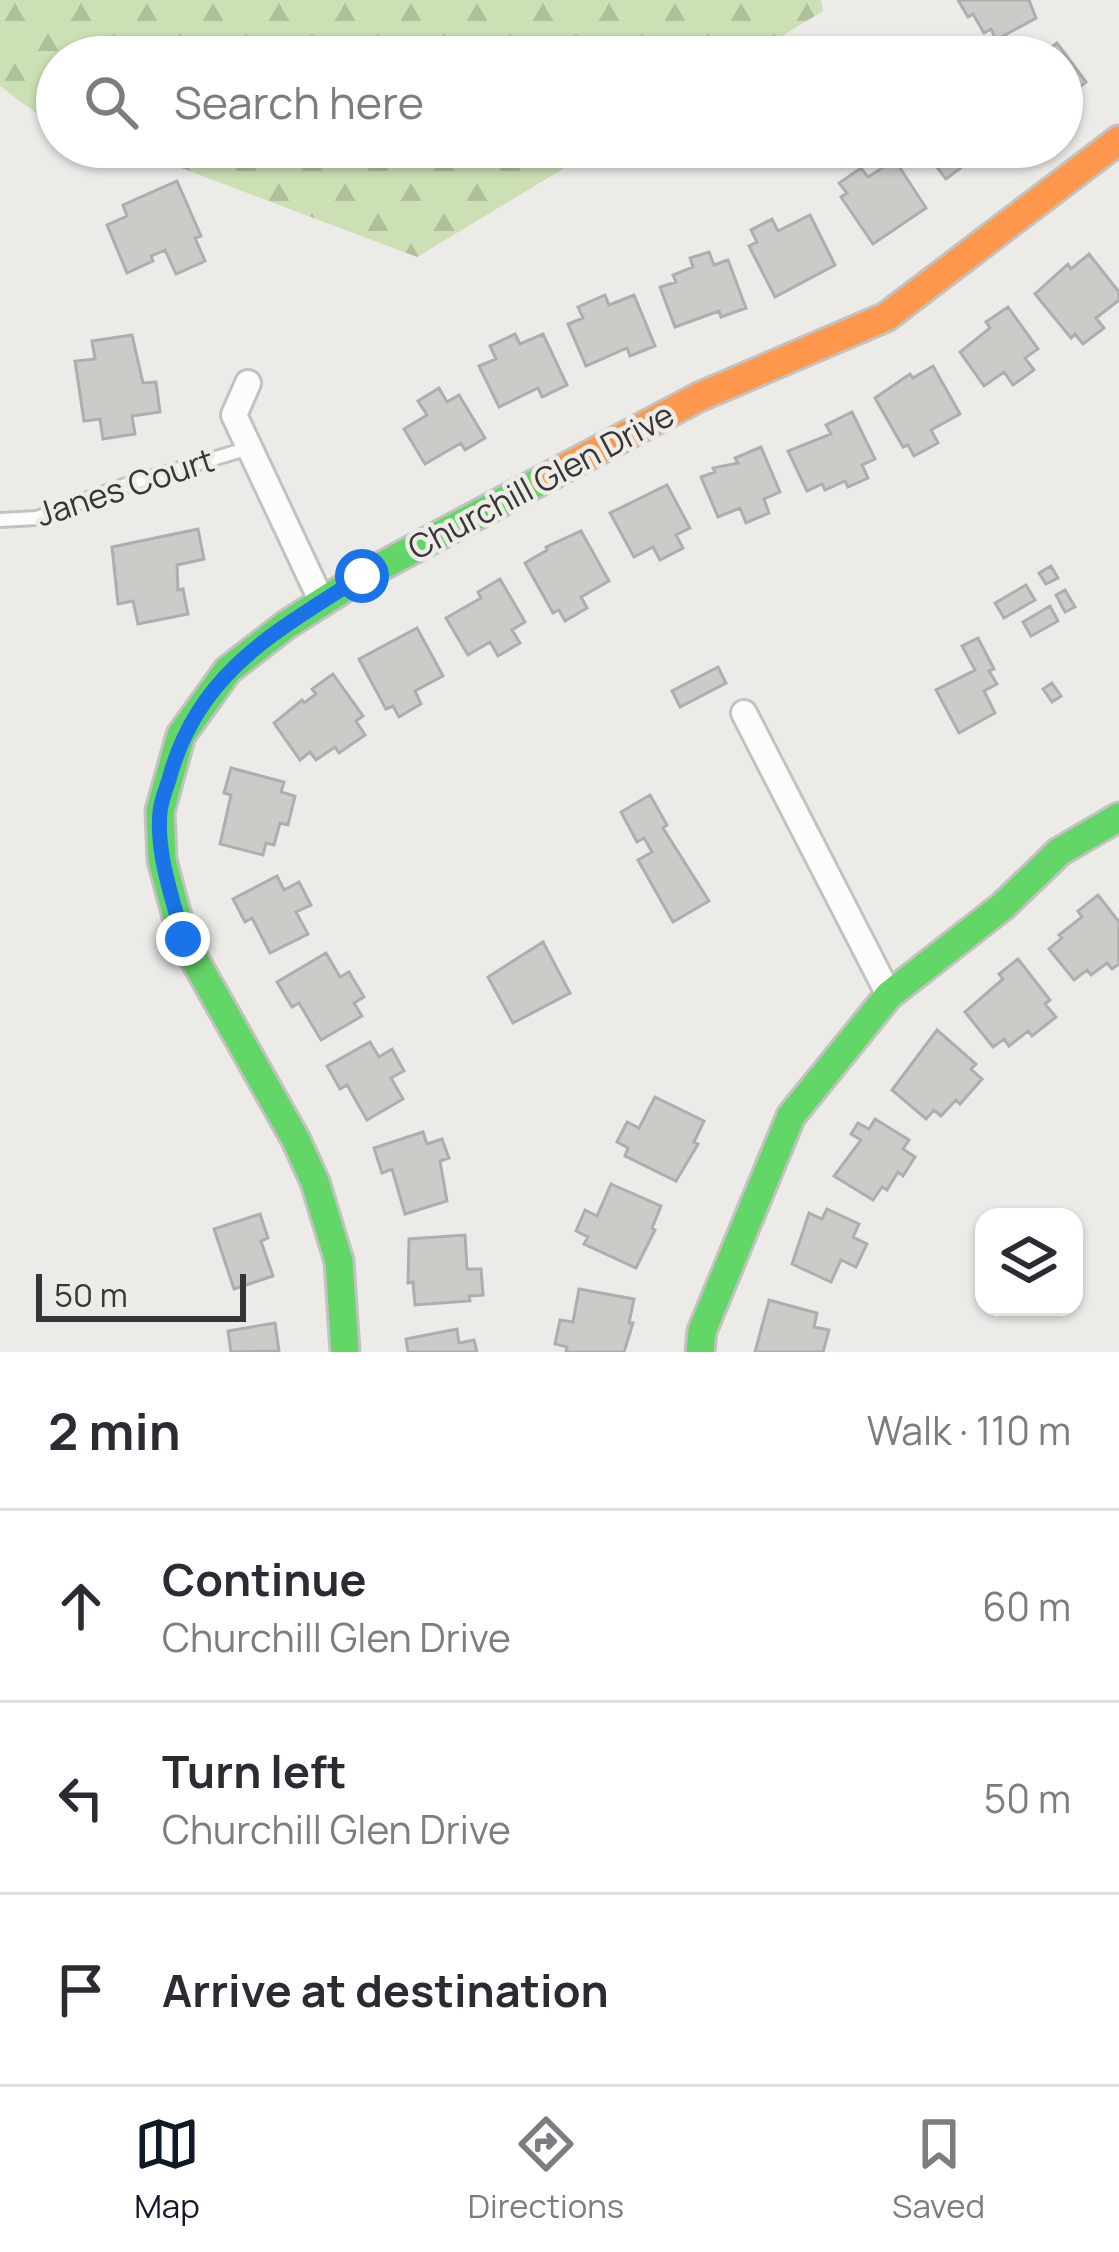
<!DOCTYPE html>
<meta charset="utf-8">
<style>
body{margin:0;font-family:Manrope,sans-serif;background:#f2f2f3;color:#2b2b33}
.controls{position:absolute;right:36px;bottom:36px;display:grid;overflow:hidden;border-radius:24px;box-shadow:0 3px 9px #0004}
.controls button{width:108px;height:108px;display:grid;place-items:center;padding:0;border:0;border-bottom:3px solid #e1e1e2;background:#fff;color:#2b2b33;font:60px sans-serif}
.scale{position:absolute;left:36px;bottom:30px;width:210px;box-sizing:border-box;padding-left:12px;border:6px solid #373634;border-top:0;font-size:33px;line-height:42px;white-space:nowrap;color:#373634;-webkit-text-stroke:9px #eeece6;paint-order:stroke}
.stop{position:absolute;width:36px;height:36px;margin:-27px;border:9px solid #1a73e8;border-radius:50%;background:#fff}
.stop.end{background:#1a73e8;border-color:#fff;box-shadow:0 3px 12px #0008}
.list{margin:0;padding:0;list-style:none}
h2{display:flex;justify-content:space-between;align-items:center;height:156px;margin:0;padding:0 48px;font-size:51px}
h2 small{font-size:39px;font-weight:400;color:#7c7c81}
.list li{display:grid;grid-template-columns:78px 1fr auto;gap:36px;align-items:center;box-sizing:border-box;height:192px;padding:0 48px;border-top:3px solid #e1e1e2}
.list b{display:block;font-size:45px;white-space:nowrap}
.list p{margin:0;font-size:39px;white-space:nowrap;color:#7c7c81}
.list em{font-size:39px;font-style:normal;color:#7c7c81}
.icon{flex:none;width:66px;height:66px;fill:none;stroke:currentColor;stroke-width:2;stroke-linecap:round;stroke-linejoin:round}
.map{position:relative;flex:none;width:1119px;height:1352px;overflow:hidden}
.search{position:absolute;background:#fff;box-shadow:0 3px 9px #0004;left:36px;right:36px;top:36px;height:132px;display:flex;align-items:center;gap:30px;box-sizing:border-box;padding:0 42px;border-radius:66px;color:#7c7c81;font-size:45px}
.sheet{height:732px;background:#fff}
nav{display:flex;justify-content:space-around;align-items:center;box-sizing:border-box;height:168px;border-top:3px solid #e1e1e2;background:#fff;font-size:33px;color:#7c7c81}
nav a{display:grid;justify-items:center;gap:6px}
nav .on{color:#111827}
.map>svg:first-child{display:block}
.forest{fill:url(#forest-firs)}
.building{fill:#cbcbc8;stroke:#b0aeac;stroke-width:3}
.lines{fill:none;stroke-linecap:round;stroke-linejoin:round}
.lane-casing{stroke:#c2c2bf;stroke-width:18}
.street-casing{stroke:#c2c2bf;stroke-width:30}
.fast-casing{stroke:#c2c2bf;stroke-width:33}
.slow-casing{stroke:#c2c2bf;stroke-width:33}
.lane{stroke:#fcfcfc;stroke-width:12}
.street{stroke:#fcfcfc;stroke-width:24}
.fast{stroke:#63d668;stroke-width:27}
.slow{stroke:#ff974d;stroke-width:27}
.route{stroke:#1a73e8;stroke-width:15}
.labels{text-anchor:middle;stroke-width:9;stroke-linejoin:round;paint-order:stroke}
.street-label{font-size:33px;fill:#373634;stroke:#eeece6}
</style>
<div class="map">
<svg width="1119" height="1352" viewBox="0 0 1119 1352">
<defs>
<pattern id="forest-firs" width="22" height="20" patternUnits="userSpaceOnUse" patternTransform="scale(3)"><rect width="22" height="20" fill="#ccdfb5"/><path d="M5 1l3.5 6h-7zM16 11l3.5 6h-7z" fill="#b0c09c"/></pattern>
</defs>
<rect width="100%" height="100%" fill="#ecebe8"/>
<path class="forest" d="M0 0H821L823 11 747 57H57V121L36 113 0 86Z
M126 147H599L417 257Z"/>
<path class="building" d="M958 0H1029L1036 18 996 40 991 29 984 33 973 14 968 17Z
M1057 43 1086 82 1066 98 1062 93V57H1039Z
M921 147H999L980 162 975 157 946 179Z
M895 160 926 208 873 244 841 197 847 193 839 183 861 168 868 177Z
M177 181 201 236 195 238 205 261 176 274 165 250 151 256 153 261 127 273 107 225 127 216 123 205Z
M810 215 835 265 775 297 749 246 757 242 751 230 772 219 778 231Z
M709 252 714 265 728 260 746 308 721 317 719 311 675 327 660 287 676 282 673 275 693 267 690 258Z
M1089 254 1119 292V300L1096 318 1104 328 1083 344 1075 334 1071 338 1035 294 1068 264 1071 269Z
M605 295 609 305 634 295 655 346 630 356 627 348 586 366 568 324 583 318 578 307Z
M1008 307 1038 349 1025 358 1034 370 1013 385 1004 372 984 386 960 352 990 328 986 322Z
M515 334 520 344 543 334 567 385 542 397 538 388 499 407 479 366 496 359 490 346Z
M132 335 143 383 156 382 160 412 132 416 135 434 103 439 100 419 84 421 75 361 95 359 92 341Z
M933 366 960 414 931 430 938 443 914 456 908 445 903 447 875 398 910 374 913 378Z
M439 388 447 402 459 395 485 438 465 450 461 443 425 464 404 429 427 415 418 401Z
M852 412 875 459 862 465 868 478 848 487 845 481 825 490 822 484 807 491 788 451 831 434 826 425Z
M761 447 780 492 764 499 769 513 746 523 740 508 718 517 701 477 715 472 713 468 738 463 735 458Z
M667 485 690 528 676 535 683 548 660 560 653 547 634 557 610 513Z
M198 529 204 559 177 565 178 590 183 589 188 614 138 624 133 601 118 604 112 547Z
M581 531 609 581 581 597 587 608 565 621 559 610 553 613 525 563 547 550 546 547Z
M1051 566 1058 578 1046 584 1039 573Z
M500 579 525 622 512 630 520 643 498 656 490 642 468 655 446 618 481 598 478 592Z
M1026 585 1035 600 1004 618 995 603Z
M1065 590 1075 607 1065 612 1056 595Z
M1050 606 1058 621 1031 636 1023 622Z
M417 628 443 676 415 691 421 704 399 717 393 706 386 709 359 659Z
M978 638 994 669 989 671 997 684 984 691 995 713 959 733 936 690 975 670 962 646Z
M718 667 726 683 680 707 672 691Z
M333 674 363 716 356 721 365 735 339 753 335 747 316 760 310 752 300 760 274 723 302 700 304 703 316 694 312 689Z
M1052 683 1061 696 1052 702 1043 689Z
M231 768 284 782 281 792 295 796 288 825 280 823 274 845 266 843 263 855 220 844 231 795 224 793Z
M650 795 667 825 663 828 709 901 673 922 638 860 652 852 644 838 637 842 621 812Z
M277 876 284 890 299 882 311 905 296 912 308 934 270 953 252 918 245 922 233 899Z
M1098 895 1119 922V964L1112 969 1107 963 1091 975 1087 970 1074 980 1049 949 1062 938 1059 935 1082 917 1078 911Z
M543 942 570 993 513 1023 488 977Z
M326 953 340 977 349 972 364 997 354 1003 362 1016 321 1040 299 1003 292 1007 277 982Z
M1018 959 1050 1000 1045 1004 1056 1017 1032 1036 1028 1031 1009 1046 1004 1039 993 1047 965 1012 1003 979 999 974Z
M937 1030 976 1064 971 1069 982 1079 960 1104 956 1100 941 1116 934 1110 926 1119 892 1090Z
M370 1042 379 1057 392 1049 404 1071 391 1078 403 1099 367 1120 347 1085 340 1089 327 1066Z
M655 1097 704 1121 694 1142 698 1144 676 1181 625 1156 628 1148 617 1142 627 1122 639 1128Z
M875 1119 909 1140 903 1149 915 1157 903 1176 898 1172 887 1190 882 1187 873 1200 834 1176 861 1140 851 1134 858 1123 869 1129Z
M423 1132 427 1144 442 1139 449 1158 440 1161 447 1201 405 1214 392 1169 382 1173 374 1148Z
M611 1184 661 1206 652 1228 655 1230 636 1268 584 1244 588 1237 576 1231 585 1210 597 1216Z
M827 1209 859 1224 853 1237 867 1244 856 1267 841 1260 831 1282 792 1264 809 1213 822 1219Z
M260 1214 268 1238 261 1241 273 1276 234 1289 214 1229Z
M465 1235 467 1269H481L483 1295 469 1296 470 1301 415 1305 413 1282 408 1283 409 1239Z
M579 1289 634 1299 629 1323H633L624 1352H566L567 1347 555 1344 560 1320 573 1322Z
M769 1300 817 1313 814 1327 829 1330 823 1352H755Z
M275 1323 279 1351 231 1352 228 1331Z
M457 1329 459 1343 474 1340 477 1352H408L406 1339Z"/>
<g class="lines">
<g class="lane-casing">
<path id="lane" d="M0 520 37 518 126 485 249 448"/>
</g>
<g class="street-casing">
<path id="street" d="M248 383 234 415 322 602
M744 713 889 995"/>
</g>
<g class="fast-casing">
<path id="fast" d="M345 1352 339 1261 315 1182 296 1140 183 939 162 860 160 811 181 735 228 670 286 625 363 576 544 479
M700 1352 702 1331 791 1116 889 995 1003 906 1059 852 1119 817"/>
</g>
<g class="slow-casing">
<path id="slow" d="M544 479 699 397 886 317 1119 140"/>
</g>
<use href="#lane" class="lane"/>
<use href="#street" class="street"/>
<use href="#fast" class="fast"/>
<use href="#slow" class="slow"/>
</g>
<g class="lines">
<path class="route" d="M183 939C173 898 156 855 160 812 161 800 167 787 170 776 199 671 277 631 362 576"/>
</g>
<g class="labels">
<g class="street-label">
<text transform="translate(541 481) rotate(-28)" y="12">Churchill Glen Drive</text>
<text transform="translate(125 487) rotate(-18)" y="12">Janes Court</text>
</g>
</g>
</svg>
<div class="controls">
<button><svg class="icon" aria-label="layers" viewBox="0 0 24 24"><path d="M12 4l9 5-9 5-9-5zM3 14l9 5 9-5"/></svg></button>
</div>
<div class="scale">50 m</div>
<div class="stop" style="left:362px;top:576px"></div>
<div class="stop end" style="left:183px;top:939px"></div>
<div class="search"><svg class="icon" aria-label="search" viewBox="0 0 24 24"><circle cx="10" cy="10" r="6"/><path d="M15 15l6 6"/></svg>Search here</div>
</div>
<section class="sheet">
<h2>2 min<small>Walk · 110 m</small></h2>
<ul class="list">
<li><svg class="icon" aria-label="ahead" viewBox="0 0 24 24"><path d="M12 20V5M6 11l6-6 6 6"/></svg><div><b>Continue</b><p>Churchill Glen Drive</p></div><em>60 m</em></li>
<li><svg class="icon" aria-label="left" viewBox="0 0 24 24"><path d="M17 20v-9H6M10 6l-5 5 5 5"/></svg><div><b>Turn left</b><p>Churchill Glen Drive</p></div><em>50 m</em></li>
<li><svg class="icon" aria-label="arrive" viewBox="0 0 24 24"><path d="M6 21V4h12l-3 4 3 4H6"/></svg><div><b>Arrive at destination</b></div></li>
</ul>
</section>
<nav>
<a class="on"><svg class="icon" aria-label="map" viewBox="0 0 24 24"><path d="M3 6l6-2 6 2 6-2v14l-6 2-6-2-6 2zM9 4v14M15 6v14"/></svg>Map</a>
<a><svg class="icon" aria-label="directions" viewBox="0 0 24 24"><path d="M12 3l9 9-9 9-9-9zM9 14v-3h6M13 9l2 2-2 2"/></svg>Directions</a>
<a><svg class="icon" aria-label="saved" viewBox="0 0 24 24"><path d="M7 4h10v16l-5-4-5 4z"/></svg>Saved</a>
</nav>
